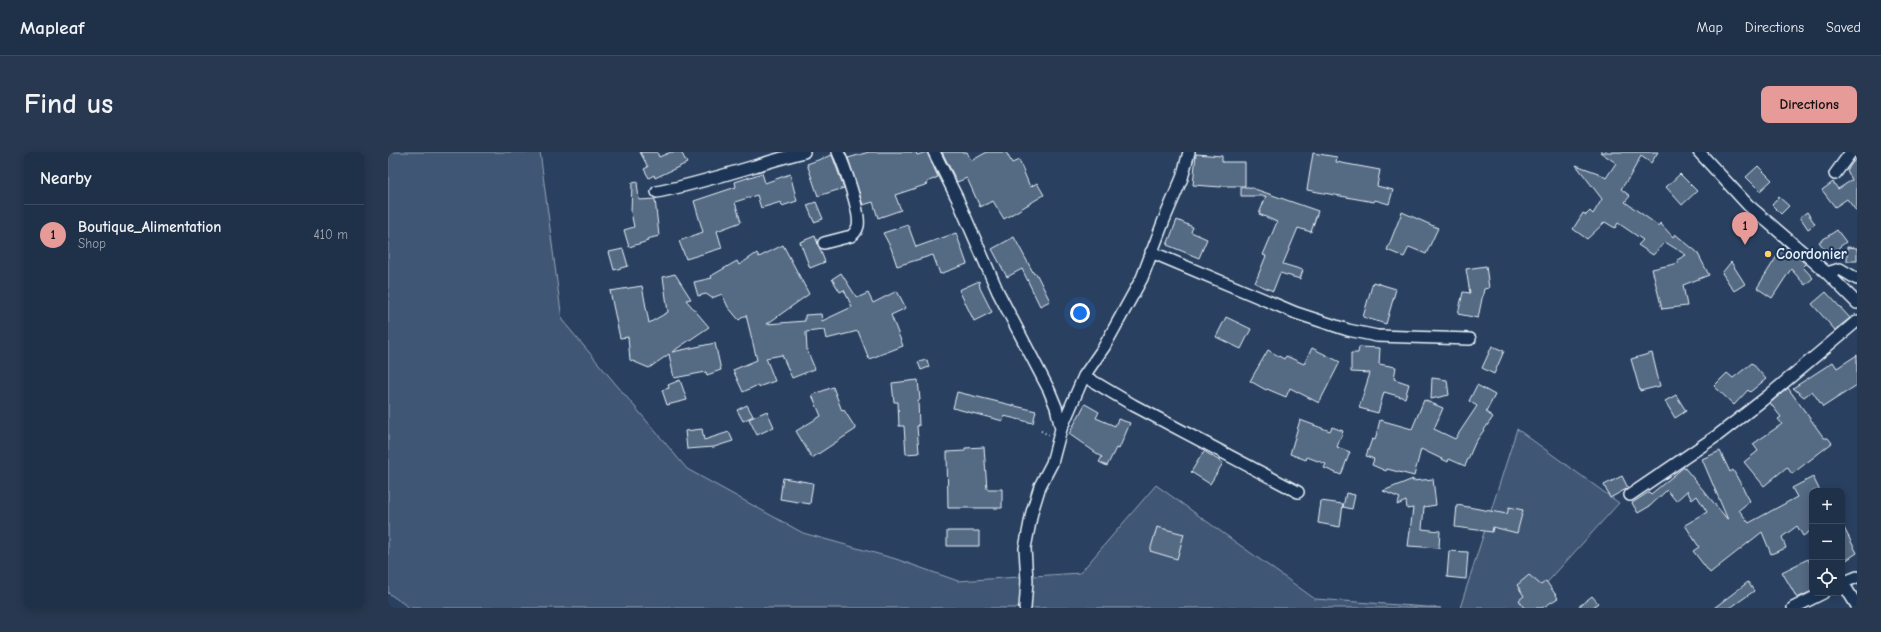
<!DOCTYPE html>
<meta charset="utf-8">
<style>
body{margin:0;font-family:"Comic Neue",sans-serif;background:#273850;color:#f1f3f6}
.controls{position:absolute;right:12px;bottom:12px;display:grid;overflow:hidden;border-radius:8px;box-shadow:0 2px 10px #0003}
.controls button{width:36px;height:36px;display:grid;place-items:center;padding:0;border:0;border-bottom:1px solid #3c4b61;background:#1f3049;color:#f1f3f6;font:20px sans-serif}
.you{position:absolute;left:692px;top:161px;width:14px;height:14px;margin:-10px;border:3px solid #fff;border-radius:50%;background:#1a73e8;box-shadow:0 0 0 6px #1a73e833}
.badge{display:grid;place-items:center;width:26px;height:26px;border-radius:50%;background:#e69b98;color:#111;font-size:13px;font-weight:700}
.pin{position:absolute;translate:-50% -33px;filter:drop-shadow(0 1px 2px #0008)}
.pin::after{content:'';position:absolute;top:21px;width:14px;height:12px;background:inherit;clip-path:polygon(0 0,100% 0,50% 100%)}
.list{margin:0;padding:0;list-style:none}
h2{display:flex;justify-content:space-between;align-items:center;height:52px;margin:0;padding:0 16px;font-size:17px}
h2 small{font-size:13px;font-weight:400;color:#a1a9b4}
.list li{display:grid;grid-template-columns:26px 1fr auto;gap:12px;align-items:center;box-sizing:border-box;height:60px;padding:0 16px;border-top:1px solid #3c4b61}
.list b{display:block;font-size:15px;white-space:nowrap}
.list p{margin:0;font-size:13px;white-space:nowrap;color:#a1a9b4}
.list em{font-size:13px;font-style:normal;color:#a1a9b4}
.icon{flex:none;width:22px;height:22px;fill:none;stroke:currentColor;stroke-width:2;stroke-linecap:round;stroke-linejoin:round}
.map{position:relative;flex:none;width:1469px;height:456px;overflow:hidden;border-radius:8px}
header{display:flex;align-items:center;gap:24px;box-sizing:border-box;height:56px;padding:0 20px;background:#1f3049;border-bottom:1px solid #3c4b61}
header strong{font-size:19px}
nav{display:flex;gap:22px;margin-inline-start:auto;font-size:14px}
.intro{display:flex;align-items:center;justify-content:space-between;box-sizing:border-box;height:96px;padding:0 24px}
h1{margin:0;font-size:28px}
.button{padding:10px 18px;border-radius:8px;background:#e69b98;color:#111;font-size:14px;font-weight:700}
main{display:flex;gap:24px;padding:0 24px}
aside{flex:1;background:#1f3049;border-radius:8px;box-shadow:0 2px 10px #0003}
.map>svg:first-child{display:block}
.green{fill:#415774;stroke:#94a4b6}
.building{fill:#556a83;stroke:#e8f1f8}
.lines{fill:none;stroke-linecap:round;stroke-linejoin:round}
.street-casing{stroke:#e8f1f8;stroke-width:14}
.path{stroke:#e8f1f8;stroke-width:2;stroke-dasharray:1 3;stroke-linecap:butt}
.street{stroke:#1d3557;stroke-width:11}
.poi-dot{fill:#ffd166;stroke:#1d3557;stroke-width:1.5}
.labels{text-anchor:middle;stroke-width:4;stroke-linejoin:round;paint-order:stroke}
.poi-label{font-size:15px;font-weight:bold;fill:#e8f1f8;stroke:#1d3557;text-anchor:start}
</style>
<header>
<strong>Mapleaf</strong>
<nav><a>Map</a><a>Directions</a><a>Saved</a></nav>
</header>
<div class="intro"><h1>Find us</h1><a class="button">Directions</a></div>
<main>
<aside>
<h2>Nearby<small></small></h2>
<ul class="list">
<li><span class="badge">1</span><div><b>Boutique_Alimentation</b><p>Shop</p></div><em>410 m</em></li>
</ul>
</aside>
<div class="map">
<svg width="1469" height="456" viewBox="0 0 1469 456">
<rect width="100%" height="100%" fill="#294061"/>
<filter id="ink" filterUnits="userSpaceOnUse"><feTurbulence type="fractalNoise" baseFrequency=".025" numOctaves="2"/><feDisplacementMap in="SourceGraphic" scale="8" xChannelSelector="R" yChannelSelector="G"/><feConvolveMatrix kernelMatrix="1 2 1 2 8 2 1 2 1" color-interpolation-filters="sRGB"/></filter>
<g filter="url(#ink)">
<path class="green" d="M0 0H152L174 168 299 317 415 381 508 407 570 429 692 421 768 333 927 447 1053 456H22L0 441Z
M1129 277 1231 351 1136 456H1072Z"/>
<path class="building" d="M252 0H269L271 5 283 0H293L299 11 267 26 266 23 261 26 256 17 260 15Z
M481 0H528L529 3 539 0 550 25 539 30 540 32 507 43 513 58 490 66 485 50 475 53 460 6Z
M554 0H579L583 9 599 0H618L624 11 631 8 642 35 649 31 656 43 616 67 605 49 592 55 579 26 569 30Z
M1212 0H1270L1263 11 1253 4 1242 24 1233 37 1242 44 1237 50 1271 74 1272 71 1285 85 1287 82 1309 100 1321 123 1295 133 1299 154 1274 157 1264 117 1291 111 1289 108 1298 103 1277 90 1265 103 1250 93 1255 88 1230 71 1227 76 1217 70 1199 87 1185 77 1195 61 1198 63 1202 59 1205 62 1214 47 1188 13 1210 21 1218 26 1228 11Z
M925 1 949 5 948 10 992 18 989 34 1005 38 1001 52 987 48 986 50 919 38Z
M808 2 834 4V10H857V34H833V35L805 33Z
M444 3 456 36 430 44 419 12Z
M1469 5V60L1459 47 1447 55 1434 38 1445 30 1450 37 1464 28 1459 18Z
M1370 14 1384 28 1372 39 1358 25Z
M374 21 377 31 402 22 409 49 394 54 393 50 373 56 369 43 347 50 353 70 329 79 334 96 298 107 291 89 315 80 306 49 348 35 347 30Z
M1292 22 1309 39 1294 53 1278 35Z
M249 30 251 48 267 47 271 84 259 87 260 89 241 95 236 78 246 75 243 60 244 31Z
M853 35H861L930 59 923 80 910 76 895 112 915 118 912 127 892 121 885 139 867 131 878 104 875 103 889 70 871 62 878 44H853Z
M1391 45 1401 54 1393 62 1384 53Z
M428 50 435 67 426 70 419 53Z
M1014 60 1050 76 1038 102 1021 95 1016 105 999 98Z
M1419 60 1427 72 1420 77 1412 65Z
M789 68 805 75 803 80 819 87 811 106 779 93Z
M520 73 528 95 568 81 579 112 552 122 545 103 509 114 503 96 495 81Z
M1449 78 1458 90 1441 103 1431 90Z
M427 84 437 110 422 116 412 90Z
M626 85 646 122 648 121 662 149 652 154 634 117 619 125 604 97Z
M395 93 421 142 379 172 417 169V163L433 162 434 169 464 155 456 138 452 140 444 127 453 121 469 146 480 141 485 151 509 139 518 156 503 163 515 194 481 207 470 179 438 187 436 178 418 180 419 198 427 217 404 226 394 203 378 206 387 229 370 235V233L355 240 345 218 369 208 358 163 351 168 340 155 334 142 324 146 318 142 310 144 306 130 324 126 323 124 349 109 351 113 369 101 371 105Z
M1396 93 1418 112 1415 115 1425 126 1417 133 1403 117 1384 146 1369 136Z
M1459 95 1469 96V109H1459Z
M235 97 240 114 226 118 221 100Z
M1343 110 1357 132 1346 139 1334 121Z
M1098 114 1101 136 1096 137 1090 166 1070 162 1075 140 1082 141 1078 117Z
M287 122 303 147 298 148 321 175 284 200 327 191 333 218 319 223 318 220 286 226 281 202 261 216 242 208 240 185 232 186 222 139 254 134 261 171 280 160 275 125Z
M591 129 592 136 604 160 586 169 571 138Z
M985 130 1008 137 998 172 975 165Z
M1438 140 1462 166 1447 178 1424 152Z
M838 165 863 177 853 197 828 185Z
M1104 194 1116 199 1106 222 1094 216Z
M971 195 992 196 991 212 1008 215 1006 227 1021 232 1017 246 996 240 990 261 971 256 982 221 963 220V201H970Z
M924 196 952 210 931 251 902 236 898 245 879 237 878 238 862 229 880 198 896 207 898 204 916 212Z
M1264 201 1272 234 1252 239 1243 207Z
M1469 203V233L1435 255 1424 239 1416 245 1405 236 1445 210 1449 216Z
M539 208 541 215 533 218 530 210Z
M1364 211 1378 227 1362 240 1360 238 1346 253 1326 234 1339 221 1345 226Z
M1044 226 1059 228 1061 243 1043 247Z
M292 228 299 248 279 253 274 238 281 236 280 233Z
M530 228 532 248H530L531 274H529L531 301 518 302 516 274H511L510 250H506L504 231Z
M1089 233 1107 243 1098 260 1105 265 1087 291 1077 314 1061 307 1060 310 1033 297 1026 324 999 317 998 319 984 313 986 307 978 304 984 287 987 288 992 268 1024 277 1036 248 1055 256 1046 277 1067 287 1089 254 1081 249Z
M445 235 454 259 456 258 468 277 424 306 408 279 433 264 424 243Z
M1400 236 1436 286H1440L1444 291 1404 322 1399 315 1376 334 1356 310 1370 299 1365 292 1394 272 1390 267 1393 265 1382 251Z
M569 240 648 259 645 271 616 264 615 269 565 256Z
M1288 243 1298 259 1287 266 1277 249Z
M697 252 711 260 708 266 727 274 730 267 742 271 731 297 728 296 719 314 711 310 714 305 681 282Z
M359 253 365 264 355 269 349 258Z
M379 259 386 275 369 283 361 267Z
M912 268 942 279 944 275 955 279 949 295 962 300 953 323 936 316 938 312 919 305 918 308 902 302Z
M314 277 316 288 341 280 345 289 326 295 299 297 297 279Z
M596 295 599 337H614V356H560L559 300 577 299V296Z
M816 299 835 311 822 332 803 320Z
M1332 299 1342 320 1345 318 1362 349 1351 358 1361 371 1409 345 1404 336 1425 325 1432 339H1424V378L1415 384 1409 374 1394 385 1398 396 1383 402 1374 380 1322 421 1305 399 1311 395 1297 373 1319 360 1309 344 1304 348 1299 339 1288 349 1279 338 1262 354 1250 361 1244 351 1261 340 1263 342 1296 315 1340 368 1314 307Z
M1234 324 1240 336 1222 346 1216 333Z
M395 326 425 331 422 352 392 347Z
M1025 327 1024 329 1045 327 1048 353 1036 355 1034 377 1052 379 1051 396 1020 394 1025 356 1019 357 1018 349 1009 353 1012 346 995 339Z
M958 341 967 343 964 357 955 355Z
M933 349 955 352 952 375 930 371Z
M1069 353 1119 362 1121 355 1135 358 1129 381 1105 375 1104 380 1067 375Z
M1454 372 1469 401 1457 409 1454 404Z
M769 375 796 382 789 407 762 399Z
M559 379H591V394H559Z
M1061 399 1080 400 1078 427 1059 425Z
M1420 407 1424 415V439L1409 446 1394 420Z
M1141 423 1153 433 1158 429 1170 446 1154 456H1136L1131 448 1136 444 1129 433Z
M1360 430 1366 439 1342 456H1326Z
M1204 444 1210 451 1204 456H1189Z"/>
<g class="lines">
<g class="street-casing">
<path id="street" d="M546 0 569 46 610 140 661 238 668 255 673 277
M1311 0 1360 53 1439 121 1469 151
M1447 22 1463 0
M269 40C319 30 367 13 416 0
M436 91 463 84C466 82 469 78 470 74 473 61 456 13 450 0
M763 100 908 161 960 178 989 184 1082 187
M1439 121 1452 117 1469 127
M696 224 745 253 910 340
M1242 343 1330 283 1380 244 1469 169
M1454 431 1469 425
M1455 431 1469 454
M637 456 639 429 637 396 644 360 652 334 664 311 673 277 696 224 716 195 754 126 776 68 794 26 801 0
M1405 456 1435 441"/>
</g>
<path class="path" d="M653 279 661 283"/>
<use href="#street" class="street"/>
</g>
</g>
<circle class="poi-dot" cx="1380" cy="102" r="4"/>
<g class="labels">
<g class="poi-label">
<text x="1388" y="107">Coordonier</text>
</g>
</g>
</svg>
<div class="controls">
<button>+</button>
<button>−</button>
<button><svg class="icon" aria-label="locate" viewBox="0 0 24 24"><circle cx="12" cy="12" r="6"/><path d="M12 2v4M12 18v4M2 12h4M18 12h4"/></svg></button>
</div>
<div class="you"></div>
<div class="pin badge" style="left:1357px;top:93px">1</div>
</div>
</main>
